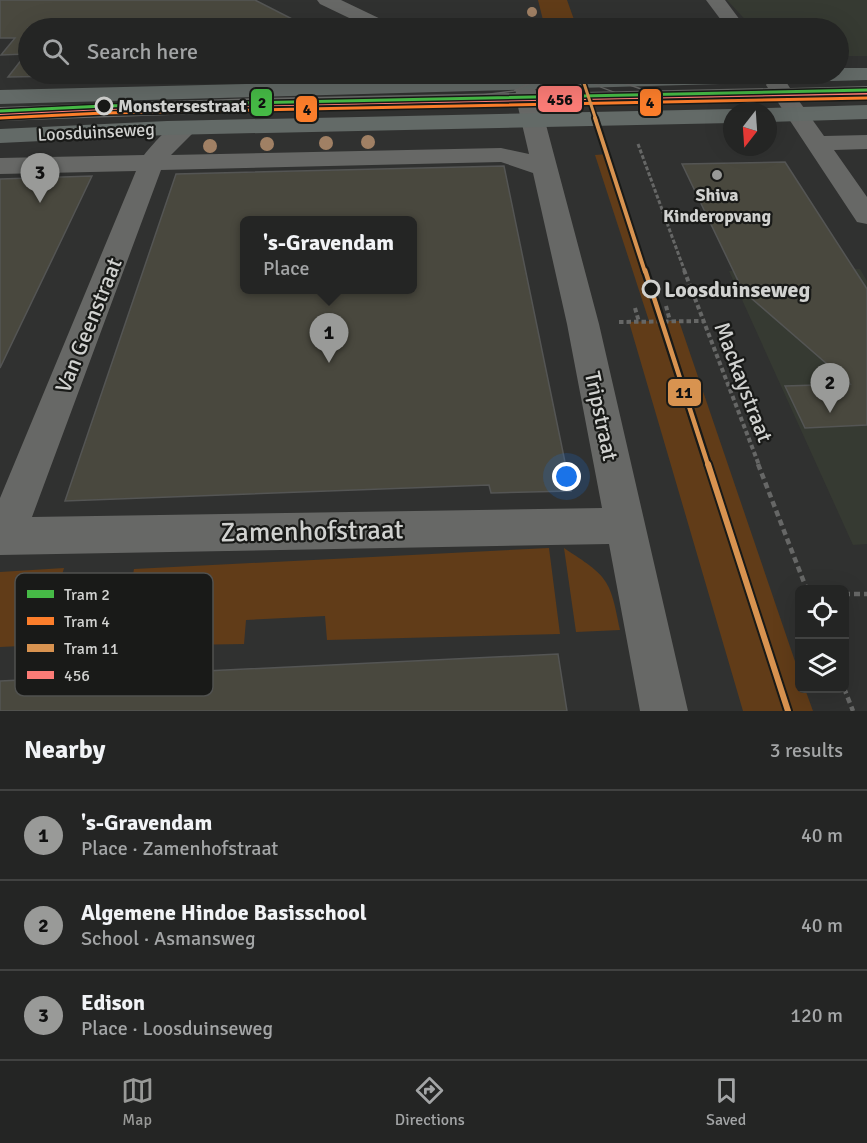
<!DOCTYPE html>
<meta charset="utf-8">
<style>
body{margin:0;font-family:Signika,sans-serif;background:#303131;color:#f1f3f6}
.controls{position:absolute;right:18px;bottom:18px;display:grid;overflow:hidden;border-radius:9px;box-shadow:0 6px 24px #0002}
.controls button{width:54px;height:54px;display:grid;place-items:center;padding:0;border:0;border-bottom:2px solid #414241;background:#242524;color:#f1f3f6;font:30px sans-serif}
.compass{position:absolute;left:723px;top:102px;width:54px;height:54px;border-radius:50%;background:#242524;box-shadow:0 6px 24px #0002;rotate:197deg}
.you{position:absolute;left:567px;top:477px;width:21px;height:21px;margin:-15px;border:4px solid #fff;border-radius:50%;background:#1a73e8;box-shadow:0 0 0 9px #1a73e833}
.badge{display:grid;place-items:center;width:39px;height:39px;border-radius:50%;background:#999a98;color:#111;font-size:20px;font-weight:700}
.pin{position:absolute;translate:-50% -50px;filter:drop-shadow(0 2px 3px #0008)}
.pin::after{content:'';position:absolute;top:32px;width:21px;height:18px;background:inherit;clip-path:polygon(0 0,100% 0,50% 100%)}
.popup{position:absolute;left:240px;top:216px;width:177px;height:78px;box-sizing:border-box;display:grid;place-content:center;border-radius:9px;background:#242524;filter:drop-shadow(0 2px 4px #0005);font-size:20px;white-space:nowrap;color:#a3a5a6}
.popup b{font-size:22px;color:#f1f3f6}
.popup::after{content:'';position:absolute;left:50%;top:100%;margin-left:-12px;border:12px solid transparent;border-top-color:#242524}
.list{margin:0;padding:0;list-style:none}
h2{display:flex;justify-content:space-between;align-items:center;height:78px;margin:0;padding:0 24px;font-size:26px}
h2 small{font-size:20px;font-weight:400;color:#a3a5a6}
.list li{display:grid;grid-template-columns:39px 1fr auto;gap:18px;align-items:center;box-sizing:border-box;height:90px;padding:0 24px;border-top:2px solid #414241}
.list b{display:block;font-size:22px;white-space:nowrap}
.list p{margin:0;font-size:20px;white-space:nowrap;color:#a3a5a6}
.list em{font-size:20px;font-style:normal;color:#a3a5a6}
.icon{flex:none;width:33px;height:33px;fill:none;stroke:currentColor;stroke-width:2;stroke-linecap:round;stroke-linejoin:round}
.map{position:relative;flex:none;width:867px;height:711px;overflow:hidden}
.search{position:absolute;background:#242524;box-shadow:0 6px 24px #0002;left:18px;right:18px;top:18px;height:66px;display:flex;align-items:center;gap:15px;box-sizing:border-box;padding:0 21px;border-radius:33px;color:#a3a5a6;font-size:22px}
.sheet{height:348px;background:#242524}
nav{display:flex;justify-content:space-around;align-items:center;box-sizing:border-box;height:84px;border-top:2px solid #414241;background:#242524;font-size:16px;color:#a3a5a6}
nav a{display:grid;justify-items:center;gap:3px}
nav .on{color:#999a98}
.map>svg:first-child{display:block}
.built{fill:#363a32}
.green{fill:#613c18}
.building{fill:#49483e;stroke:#545554;stroke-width:1.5;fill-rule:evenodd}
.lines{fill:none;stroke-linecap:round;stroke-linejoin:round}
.path-far2{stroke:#666766;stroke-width:3;stroke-dasharray:4 2;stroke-linecap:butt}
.path-far1{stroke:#666766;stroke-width:4;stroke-dasharray:4.5 3;stroke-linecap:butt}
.path{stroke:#666766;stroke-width:4.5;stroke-dasharray:6 4;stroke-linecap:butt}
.minor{fill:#676866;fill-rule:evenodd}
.major{fill:#636a67;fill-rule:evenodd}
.tram{stroke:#686967;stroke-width:1.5}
.bus-1-casing{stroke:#191a18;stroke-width:6}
.bus-1{stroke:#fc7c76;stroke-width:3}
.tram-1-casing{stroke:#191a18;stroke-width:6}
.tram-2-casing{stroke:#191a18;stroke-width:6}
.tram-3-far3-casing{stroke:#191a18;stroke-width:6}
.tram-3-far2-casing{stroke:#191a18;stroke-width:8}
.tram-3-far1-casing{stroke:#191a18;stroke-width:9}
.tram-3-casing{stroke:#191a18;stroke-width:10}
.tram-1{stroke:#46ba46;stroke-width:3}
.tram-2{stroke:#fc7e2b;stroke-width:3}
.tram-3-far3{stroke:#d89350;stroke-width:3}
.tram-3-far2{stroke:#d89350;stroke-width:4}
.tram-3-far1{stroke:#d89350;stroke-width:4.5}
.tram-3{stroke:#d89350;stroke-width:6}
.tree{fill:#a08064}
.stop-dot{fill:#191a18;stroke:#d1d2d0;stroke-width:3}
.poi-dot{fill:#999a98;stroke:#191a18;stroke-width:2}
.labels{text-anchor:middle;stroke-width:4.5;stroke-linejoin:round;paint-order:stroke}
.far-stop-label{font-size:18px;font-weight:bold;fill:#d1d2d0;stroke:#191a18;text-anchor:start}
.far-street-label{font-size:18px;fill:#d1d2d0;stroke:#191a18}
.far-poi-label{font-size:18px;font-weight:bold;fill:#d1d2d0;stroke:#191a18}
.stop-label{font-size:22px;font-weight:bold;fill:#d1d2d0;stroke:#191a18;text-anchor:start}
.street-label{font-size:22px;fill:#d1d2d0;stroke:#191a18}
.near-street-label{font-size:27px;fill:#d1d2d0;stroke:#191a18}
.key{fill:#191a18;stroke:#50514f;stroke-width:1.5}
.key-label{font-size:16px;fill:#d1d2d0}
.line-badge{stroke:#191a18;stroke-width:2}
.pale-badge-label{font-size:16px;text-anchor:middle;font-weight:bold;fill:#111}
</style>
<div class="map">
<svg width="867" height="711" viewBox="0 0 867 711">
<rect width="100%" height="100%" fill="#303130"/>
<path class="built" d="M727 0H867V56H839L838 28H753Z
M860 269 867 281V544L853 545 729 271Z"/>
<path class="green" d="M538 0H567L577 28H545Z
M608 154 663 321H679L799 673 800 688 805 689 813 711H743L629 322 649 321 595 155Z
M549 548 560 634 327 640 325 616 246 620 244 644 120 646 134 569Z
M564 548C608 577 610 578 620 630L576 632Z
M64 568 43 645 0 647V572Z"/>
<path class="building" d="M0 0H255L302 24V28H28V74H182L8 77 26 54 1 55 15 38H0Z
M785 162 867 289V425L805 428 785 386 850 384 743 291 682 164Z
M504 166 571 491 491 493 489 485 65 501 176 174ZM245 220H413V290H245Z
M92 176 60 243 0 368V179Z
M558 654 567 711H0V681Z"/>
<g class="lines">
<path class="path-far2" d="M638 144 685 272"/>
<path class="path-far1" d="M684 270 759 465
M666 306 670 321
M635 308 639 322
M619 322 703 321"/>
<path class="path" d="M758 464 807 590
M844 594H867
M844 688 853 711"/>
<path class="minor" d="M317 0H341L387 22 514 21 521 23 524 27 370 28 320 4Z
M706 0H725L746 28H727Z
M508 74H528L537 93 768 88 766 85 769 80 777 78 785 80 790 88 867 86V100L799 101 824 136 867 135V149L834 150 867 197V224L857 222 777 101 541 106 599 324 688 711H640L609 544 0 555V498L136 171 0 174V158L144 155C157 140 174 117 195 122L199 127 171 155 501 148 529 154 518 107 259 112 0 121V107L259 98 516 93ZM501 162 533 173 567 324 602 508 32 517 161 170Z"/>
<path class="major" d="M838 68H867V80L0 104V90L643 74H838Z
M867 105V119L768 122V111H759L768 108Z
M732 109 740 111H732V123L167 135 0 143V129L167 121Z"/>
<path class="tram" d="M578 74C611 98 648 101 688 102
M598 74 644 90 692 94
M450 99 514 91 549 74
M485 104C517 102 547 99 570 74"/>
<g class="bus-1-casing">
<path id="bus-1" d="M0 114 259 105 867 93"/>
</g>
<use href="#bus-1" class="bus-1"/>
<g class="tram-1-casing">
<path id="tram-1" d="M0 111 104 106 867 90"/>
</g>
<g class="tram-2-casing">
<path id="tram-2" d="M0 118 104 113 867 98"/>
</g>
<g class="tram-3-far3-casing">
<path id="tram-3-far3" d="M581 74 596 120"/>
</g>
<g class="tram-3-far2-casing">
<path id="tram-3-far2" d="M595 118 645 272"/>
</g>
<g class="tram-3-far1-casing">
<path id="tram-3-far1" d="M645 270 708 465"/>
</g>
<g class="tram-3-casing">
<path id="tram-3" d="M708 464 788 711"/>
</g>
<use href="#tram-1" class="tram-1"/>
<use href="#tram-2" class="tram-2"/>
<use href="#tram-3-far3" class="tram-3-far3"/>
<use href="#tram-3-far2" class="tram-3-far2"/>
<use href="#tram-3-far1" class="tram-3-far1"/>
<use href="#tram-3" class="tram-3"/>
</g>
<g class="tree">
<circle cx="532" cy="12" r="5"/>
<circle cx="368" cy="142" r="7"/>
<circle cx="326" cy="143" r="7"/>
<circle cx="267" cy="144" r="7"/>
<circle cx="210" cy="146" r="7"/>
</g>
<g class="stop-dot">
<circle cx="104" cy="106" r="8"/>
<circle cx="651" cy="289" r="8"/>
</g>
<circle class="poi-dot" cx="717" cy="175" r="6"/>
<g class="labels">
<g class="far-stop-label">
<text x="118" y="112">Monstersestraat</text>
</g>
<g class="far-street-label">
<text transform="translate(96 132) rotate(-3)" y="6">Loosduinseweg</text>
</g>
<g class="far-poi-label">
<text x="717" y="201">Shiva<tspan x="717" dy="21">Kinderopvang</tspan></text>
</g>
<g class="stop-label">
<text x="664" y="297">Loosduinseweg</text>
</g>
<g class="street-label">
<text transform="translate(88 325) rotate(-68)" y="8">Van Geenstraat</text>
<text transform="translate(744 382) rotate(69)" y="8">Mackaystraat</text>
<text transform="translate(602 416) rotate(78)" y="8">Tripstraat</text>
</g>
<g class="near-street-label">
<text transform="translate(312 531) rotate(-1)" y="9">Zamenhofstraat</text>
</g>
</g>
<rect x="15" y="573" width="198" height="123" rx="9" class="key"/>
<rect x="27" y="590" width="27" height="8" fill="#46ba46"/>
<rect x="27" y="617" width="27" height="8" fill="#fc7e2b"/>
<rect x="27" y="644" width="27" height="8" fill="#d89350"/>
<rect x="27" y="671" width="27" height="8" fill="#fc7c76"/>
<g class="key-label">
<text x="64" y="600">Tram 2</text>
<text x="64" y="627">Tram 4</text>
<text x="64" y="654">Tram 11</text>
<text x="64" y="681">456</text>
</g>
<g class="line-badge">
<rect x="537" y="85" width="46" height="28" rx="6" fill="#fc7c76"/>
<rect x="639" y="88" width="23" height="29" rx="6" fill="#fc7e2b"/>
<rect x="250" y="88" width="23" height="29" rx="6" fill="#46ba46"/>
<rect x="295" y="95" width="23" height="28" rx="6" fill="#fc7e2b"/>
<rect x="667" y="378" width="35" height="29" rx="6" fill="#d89350"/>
</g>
<g class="pale-badge-label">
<text x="560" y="105">456</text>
<text x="650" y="108">4</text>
<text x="262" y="108">2</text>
<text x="307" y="115">4</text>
<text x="684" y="398">11</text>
</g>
</svg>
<div class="controls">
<button><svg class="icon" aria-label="locate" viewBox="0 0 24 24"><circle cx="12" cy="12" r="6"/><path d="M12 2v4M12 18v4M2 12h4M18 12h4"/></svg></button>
<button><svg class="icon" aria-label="layers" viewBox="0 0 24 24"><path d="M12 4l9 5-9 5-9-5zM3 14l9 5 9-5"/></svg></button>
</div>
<svg class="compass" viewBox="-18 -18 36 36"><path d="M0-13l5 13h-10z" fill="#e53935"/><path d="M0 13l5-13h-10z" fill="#a3a5a6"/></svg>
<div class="you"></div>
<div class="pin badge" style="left:329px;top:363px">1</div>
<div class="popup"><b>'s-Gravendam</b>Place</div>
<div class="pin badge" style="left:830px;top:413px">2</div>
<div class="pin badge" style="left:40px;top:203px">3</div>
<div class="search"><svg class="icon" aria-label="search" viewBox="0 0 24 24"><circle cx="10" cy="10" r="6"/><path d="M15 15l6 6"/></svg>Search here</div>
</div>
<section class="sheet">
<h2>Nearby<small>3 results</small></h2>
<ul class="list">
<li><span class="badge">1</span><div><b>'s-Gravendam</b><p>Place · Zamenhofstraat</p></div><em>40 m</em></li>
<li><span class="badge">2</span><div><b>Algemene Hindoe Basisschool</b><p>School · Asmansweg</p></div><em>40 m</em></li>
<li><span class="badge">3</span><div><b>Edison</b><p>Place · Loosduinseweg</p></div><em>120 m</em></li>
</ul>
</section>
<nav>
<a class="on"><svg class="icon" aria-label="map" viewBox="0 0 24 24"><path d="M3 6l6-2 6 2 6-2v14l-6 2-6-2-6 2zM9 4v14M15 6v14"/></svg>Map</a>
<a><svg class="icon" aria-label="directions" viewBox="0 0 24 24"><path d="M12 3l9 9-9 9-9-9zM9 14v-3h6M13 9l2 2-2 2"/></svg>Directions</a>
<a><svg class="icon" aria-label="saved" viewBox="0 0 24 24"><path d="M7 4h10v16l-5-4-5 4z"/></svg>Saved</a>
</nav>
